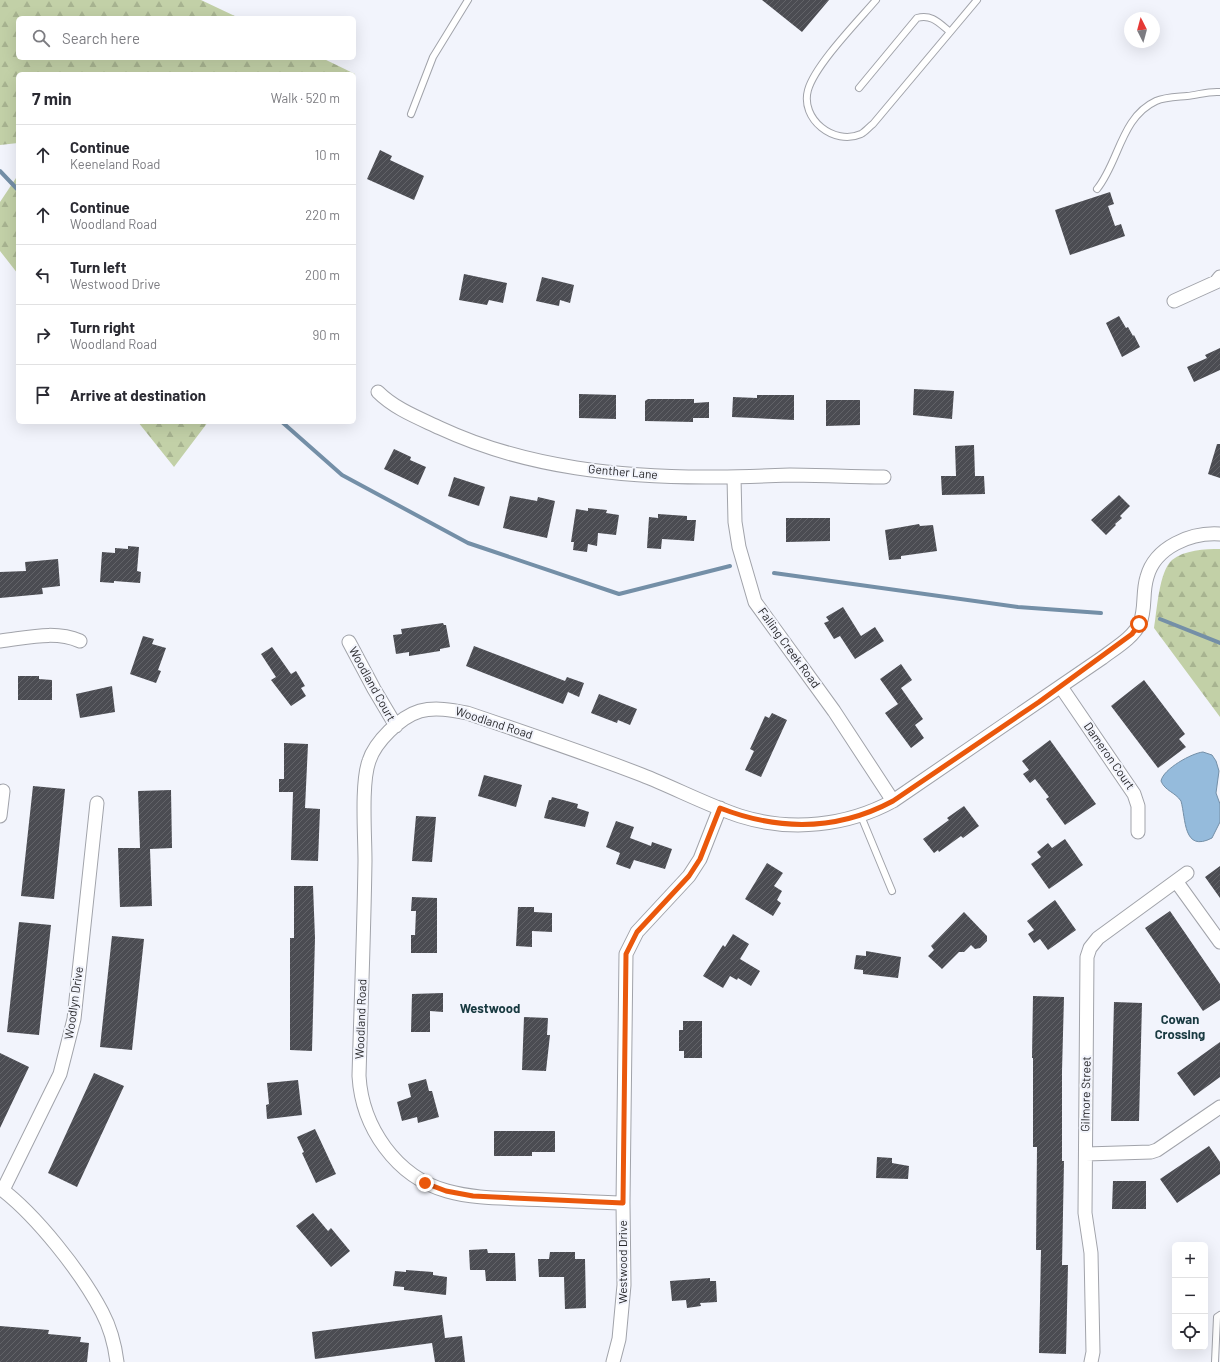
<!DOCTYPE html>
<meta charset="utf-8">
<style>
body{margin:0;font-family:Barlow,sans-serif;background:#f2f2f3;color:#2b2b33}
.controls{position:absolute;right:12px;bottom:12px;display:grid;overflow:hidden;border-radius:6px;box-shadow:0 4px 16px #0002}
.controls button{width:36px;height:36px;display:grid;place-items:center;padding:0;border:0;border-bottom:1px solid #e1e1e2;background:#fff;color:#2b2b33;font:20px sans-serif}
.compass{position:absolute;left:1124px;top:12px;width:36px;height:36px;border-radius:50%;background:#fff;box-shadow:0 4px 16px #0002;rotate:354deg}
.stop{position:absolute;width:12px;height:12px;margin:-9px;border:3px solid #ea580c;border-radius:50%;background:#fff}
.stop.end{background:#ea580c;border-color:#fff;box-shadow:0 1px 4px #0008}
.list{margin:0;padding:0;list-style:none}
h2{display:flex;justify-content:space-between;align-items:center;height:52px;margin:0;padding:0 16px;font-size:17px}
h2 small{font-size:13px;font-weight:400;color:#7c7c81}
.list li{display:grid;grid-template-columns:26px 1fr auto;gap:12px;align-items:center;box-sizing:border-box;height:60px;padding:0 16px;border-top:1px solid #e1e1e2}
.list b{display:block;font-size:15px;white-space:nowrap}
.list p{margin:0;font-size:13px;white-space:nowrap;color:#7c7c81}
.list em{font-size:13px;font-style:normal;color:#7c7c81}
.icon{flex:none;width:22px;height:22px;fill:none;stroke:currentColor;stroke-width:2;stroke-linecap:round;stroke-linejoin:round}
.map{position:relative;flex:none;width:1220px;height:1362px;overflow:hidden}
.search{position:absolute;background:#fff;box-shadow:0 4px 16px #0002;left:16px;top:16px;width:340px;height:44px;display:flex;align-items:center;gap:10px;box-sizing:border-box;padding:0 14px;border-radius:6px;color:#7c7c81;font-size:15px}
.panel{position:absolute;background:#fff;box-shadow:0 4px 16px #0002;left:16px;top:72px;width:340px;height:352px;border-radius:6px}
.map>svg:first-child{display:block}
.forest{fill:url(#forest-firs)}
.water{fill:#95bbdc;stroke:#748fa7}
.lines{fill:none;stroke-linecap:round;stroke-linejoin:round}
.stream{stroke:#748fa7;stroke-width:4}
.building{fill:url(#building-hatch)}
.service-casing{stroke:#a1a3aa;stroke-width:8}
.minor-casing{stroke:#a1a3aa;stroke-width:15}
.service{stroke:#fff;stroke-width:6}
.minor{stroke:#fff;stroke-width:13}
.route{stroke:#ea580c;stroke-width:5}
.labels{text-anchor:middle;stroke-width:4;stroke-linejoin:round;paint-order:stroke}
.street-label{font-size:12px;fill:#28282b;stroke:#f2f4fc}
.neighbourhood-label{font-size:13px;font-weight:bold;fill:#193a41;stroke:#f2f4fc}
</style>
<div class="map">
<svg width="1220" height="1362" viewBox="0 0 1220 1362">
<defs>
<pattern id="forest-firs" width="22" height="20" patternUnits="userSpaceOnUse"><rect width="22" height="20" fill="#c2d0a7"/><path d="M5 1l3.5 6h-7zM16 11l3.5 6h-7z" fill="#a7b390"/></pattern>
<pattern id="building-hatch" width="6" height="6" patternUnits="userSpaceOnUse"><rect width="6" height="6" fill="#4b4c52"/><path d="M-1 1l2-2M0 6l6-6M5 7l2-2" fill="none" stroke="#626368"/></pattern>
</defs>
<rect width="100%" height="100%" fill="#f2f4fc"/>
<path class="forest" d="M0 0H201L239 18H18V58H322L355 74 354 76V74H18V143L0 145Z
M18 175V274L0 251V202Z
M138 422H208L174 467Z
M1220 549V717L1154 628C1157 611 1159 571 1172 560 1184 550 1205 549 1220 549Z"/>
<path class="water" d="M1203 752 1212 755 1216 761 1219 771 1216 793 1220 804V822L1212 838C1183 853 1186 819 1181 801 1175 792 1165 791 1161 781 1163 769 1192 753 1203 752Z"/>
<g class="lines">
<path class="stream" d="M0 171 18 190
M282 422 342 475 468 543 619 594 730 566
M774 573 1018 607 1101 613
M1160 619 1220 643"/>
</g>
<path class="building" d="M762 0H829L802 32Z
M380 150 392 156 390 160 424 176 414 200 367 179Z
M1110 192 1114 204 1108 206 1115 226 1121 224 1125 236 1070 255 1055 210Z
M464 274 507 283 503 303 489 300 487 305 459 300Z
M542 277 574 285 570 303 560 300 559 306 536 301Z
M1119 316 1126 328 1128 327 1133 336 1134 335 1140 347 1122 357 1106 323Z
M1220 348V370L1194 382 1187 367 1207 358 1205 355Z
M914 389 954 391 952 419 913 415Z
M579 394 616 395V419L579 418Z
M757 395H794V420L732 417 733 397 757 398Z
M648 399H694V403L709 402V418H693V422L645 421V401Z
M826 400H860V425L826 426Z
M1217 444H1220V478L1208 474Z
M974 445 975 476H984L985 494 942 495 941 476H956L955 446Z
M394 449 411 457 410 460 426 467 418 485 384 469Z
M454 477 485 487 479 506 448 496Z
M1119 495 1130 506 1120 516 1122 518 1115 524 1116 525 1106 535 1091 520Z
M510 496 537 501 538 497 555 501 547 538 503 528Z
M588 508 607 510 606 513 619 515 616 535 598 533 597 546 588 544 587 552 573 550 574 542H571L576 509 588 511Z
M658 514 687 516V520H696L694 541 662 539 661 549 647 548 649 517 658 518Z
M786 518H830V541L786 542Z
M919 524 920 526 933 525 937 551 901 556V559L889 560 885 530Z
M128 546 139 547 137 571 141 572 140 583 114 581V583L100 582 102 552 115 553V548L128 549Z
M58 559 60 586 42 588 43 594 0 598V572L26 571 25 562Z
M843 607 861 636 875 627 884 641 855 659 840 636 834 639 824 623 829 621 826 617Z
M443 623 444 625H446L450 647 440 649V651L409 656V652L396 654 393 635 402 634 401 629Z
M143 636 154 639 152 644 166 648 158 670 161 671 156 683 130 674Z
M474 646 565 681 567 677 584 683 579 697 568 692 563 704 466 666Z
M272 647 291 674 296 671 305 686 301 688 306 696 291 706 271 680 276 677 261 654Z
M901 664 912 680 901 688 923 719 915 725 924 738 911 748 885 713 898 704 880 679Z
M18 676H39V679L52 680V700H18Z
M1144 680 1185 734 1179 739 1186 747 1158 768 1111 706Z
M112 686 115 712 80 718 76 694Z
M599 694 637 709 630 725 618 720 617 723 591 713Z
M772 713 787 720 761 777 745 770 754 751 750 749 765 716 769 718Z
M1050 740 1096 804 1065 825 1046 799 1049 797 1035 779 1030 783 1023 774 1029 770 1022 761Z
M284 743 308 744 305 808 320 809 318 861 291 860 293 792H279V779H284Z
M484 775 522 785 516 807 478 796Z
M33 786 65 789 54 899 21 896Z
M171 790 172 848 150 849 152 906 120 907 118 848H140L138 791Z
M552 797 578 804 577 808 589 812 585 827 544 818 549 800H551Z
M964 806 979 826 963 838 961 836 939 852 938 850 934 853 923 839 949 820 947 818Z
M416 816 436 817 432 862 412 861Z
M616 821 634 827 630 838 651 846 652 842 672 849 665 869 634 860 630 869 616 864 620 853 606 847Z
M1065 839 1083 865 1049 889 1031 864 1041 857 1037 852 1048 843 1052 848Z
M767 863 783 873 774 886 782 891 777 900 781 903 773 916 745 899Z
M1220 866V898L1205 877Z
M294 886H313L315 938 312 1051 290 1050V938H294Z
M412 897 437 898V953H411V935H415L416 911H411Z
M1055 900 1076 930 1048 950 1040 939 1034 943 1028 934 1034 930 1027 921Z
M518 907H534V912L552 913V932L532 931V947L516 946Z
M1170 911 1220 984V1000L1203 1011 1145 928Z
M964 912 987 936V941L980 948 975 949 971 945 964 952H959L942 969 928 956 934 950 931 946Z
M19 922 51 925 39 1035 7 1032Z
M733 934 749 944 740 959 760 971 751 986 738 978 737 980 730 976 723 988 703 976 723 945 725 947Z
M112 936 144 939 132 1050 100 1047Z
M866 951 901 957 898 978 863 974V970L854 969 856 955 866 956Z
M443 993V1012L430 1011V1032H411L412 994Z
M1033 996 1064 997 1062 1071V1161H1064L1062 1265H1068L1066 1354 1039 1353 1041 1250H1036L1037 1147H1033V1058H1032Z
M1114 1002 1142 1003 1139 1121H1111Z
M524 1017 548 1018 547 1035H550L546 1071 522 1070Z
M683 1021H702V1058H684V1051H679V1030H683Z
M1220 1042V1077L1194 1096 1177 1073Z
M0 1053 29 1067 0 1128Z
M94 1073 124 1086 77 1187 48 1173Z
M426 1079 429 1091H432L439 1117 418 1123 417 1117 402 1121 397 1102 411 1097 408 1084Z
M298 1080 302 1115 267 1119 266 1105 269 1104 267 1083Z
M315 1129 336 1174 316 1183 302 1153 304 1152 297 1137Z
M494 1131H555V1152H532V1156H494Z
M1209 1146 1220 1162V1174L1177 1203 1160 1179Z
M877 1157 892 1158V1163L909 1166 908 1179 876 1178Z
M1113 1181H1146V1209H1112Z
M313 1213 328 1231 331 1228 350 1251 331 1267 296 1226Z
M487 1249 488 1253H515L516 1281H486L485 1270H470L469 1250Z
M550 1252H575V1259H585L586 1308 565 1309 564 1277H539L538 1259H549Z
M406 1270 433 1272V1275L447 1277 446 1295 404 1290V1287L393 1286 395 1271 406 1272Z
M710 1278V1281H716L717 1302 700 1303 701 1306 687 1308 686 1300 672 1301 670 1281Z
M442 1315 445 1338 462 1336 465 1362H435L432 1343 315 1359 312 1332Z
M0 1326 49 1330 48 1334 81 1337 80 1342 89 1343 87 1362H0Z"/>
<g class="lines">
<g class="service-casing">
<path id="service" d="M876 0C858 21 815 65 808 90 800 119 834 146 861 134 865 132 869 127 873 124L977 0
M859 88 917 18C932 14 939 23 950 32
M411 114 433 57 468 0
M1097 189C1119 162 1121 117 1156 101 1165 97 1177 97 1187 96 1198 95 1208 91 1220 92
M861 816 892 891
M1215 1362 1217 1317 1220 1315"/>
</g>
<g class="minor-casing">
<path id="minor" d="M1174 301 1216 282 1220 277
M378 392C395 409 419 418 440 428 526 468 624 478 718 477 742 477 766 476 790 475 821 475 852 477 884 477
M734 477 735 522 739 547 755 602 834 711 893 801
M0 641C27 638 54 630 80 641
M349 642 374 689 396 726
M1061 687 1134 794 1138 806V832
M0 816 3 791
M1176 881 1220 942
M1086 1154 1151 1152 1157 1150 1220 1107
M0 1188C36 1215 81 1272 102 1312 110 1327 115 1346 117 1362
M3 1190 60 1074 74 1019 97 803
M623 1203C589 1202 556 1200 523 1199 497 1198 472 1198 447 1191 396 1177 362 1127 359 1076 361 1004 364 932 365 861 365 835 361 783 369 761 375 742 400 717 420 711 435 707 452 710 467 713 526 733 585 753 642 775 675 788 707 805 740 816 791 832 847 826 893 801L1102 658C1115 648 1133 638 1140 623 1146 608 1142 593 1147 577 1155 547 1191 532 1220 534
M613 1362 619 1339 624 1285 623 1203 626 954 637 932 689 876 700 859 720 808
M1091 1362 1093 1352 1091 1253 1085 1213 1087 957 1090 948 1098 938 1187 873"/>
</g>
<use href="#service" class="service"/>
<use href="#minor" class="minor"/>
</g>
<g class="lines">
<path class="route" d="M425 1183 446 1191 473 1196 623 1203 626 954 637 932 689 876 700 859 720 808C779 831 837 831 893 801L1039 702 1132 634 1139 624"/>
</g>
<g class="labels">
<g class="street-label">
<text transform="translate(623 472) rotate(5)" y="4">Genther Lane</text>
<text transform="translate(789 648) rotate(54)" y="4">Falling Creek Road</text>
<text transform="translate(372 684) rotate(61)" y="4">Woodland Court</text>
<text transform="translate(494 723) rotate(18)" y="4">Woodland Road</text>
<text transform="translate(1109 756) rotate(55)" y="4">Dameron Court</text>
<text transform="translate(74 1003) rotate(-82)" y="4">Woodlyn Drive</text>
<text transform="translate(361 1019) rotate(-88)" y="4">Woodland Road</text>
<text transform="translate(1086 1094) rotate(-89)" y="4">Gilmore Street</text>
<text transform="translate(623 1262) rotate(-90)" y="4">Westwood Drive</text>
</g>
<g class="neighbourhood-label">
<text x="490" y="1013">Westwood</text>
<text x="1180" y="1024">Cowan<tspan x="1180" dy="15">Crossing</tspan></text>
</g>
</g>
</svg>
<div class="controls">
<button>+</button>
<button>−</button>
<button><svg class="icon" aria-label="locate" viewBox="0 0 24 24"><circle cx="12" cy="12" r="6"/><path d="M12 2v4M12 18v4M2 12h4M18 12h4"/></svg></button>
</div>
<svg class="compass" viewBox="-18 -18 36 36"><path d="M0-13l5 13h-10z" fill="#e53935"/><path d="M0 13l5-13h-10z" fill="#7c7c81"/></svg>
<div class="stop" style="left:1139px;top:624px"></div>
<div class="stop end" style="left:425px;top:1183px"></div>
<div class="search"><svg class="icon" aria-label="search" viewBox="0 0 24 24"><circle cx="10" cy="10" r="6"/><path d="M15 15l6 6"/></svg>Search here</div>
<section class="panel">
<h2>7 min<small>Walk · 520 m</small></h2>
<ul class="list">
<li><svg class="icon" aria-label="ahead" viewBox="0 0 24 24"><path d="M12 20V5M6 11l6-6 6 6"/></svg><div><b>Continue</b><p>Keeneland Road</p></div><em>10 m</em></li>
<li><svg class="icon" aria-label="ahead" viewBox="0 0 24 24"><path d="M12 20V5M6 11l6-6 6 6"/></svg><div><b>Continue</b><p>Woodland Road</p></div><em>220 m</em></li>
<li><svg class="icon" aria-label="left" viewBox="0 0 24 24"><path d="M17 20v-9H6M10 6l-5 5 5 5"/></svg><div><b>Turn left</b><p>Westwood Drive</p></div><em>200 m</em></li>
<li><svg class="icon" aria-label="right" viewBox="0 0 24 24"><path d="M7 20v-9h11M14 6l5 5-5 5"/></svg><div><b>Turn right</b><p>Woodland Road</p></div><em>90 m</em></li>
<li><svg class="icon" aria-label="arrive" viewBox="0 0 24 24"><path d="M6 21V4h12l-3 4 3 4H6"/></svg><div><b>Arrive at destination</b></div></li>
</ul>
</section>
</div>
